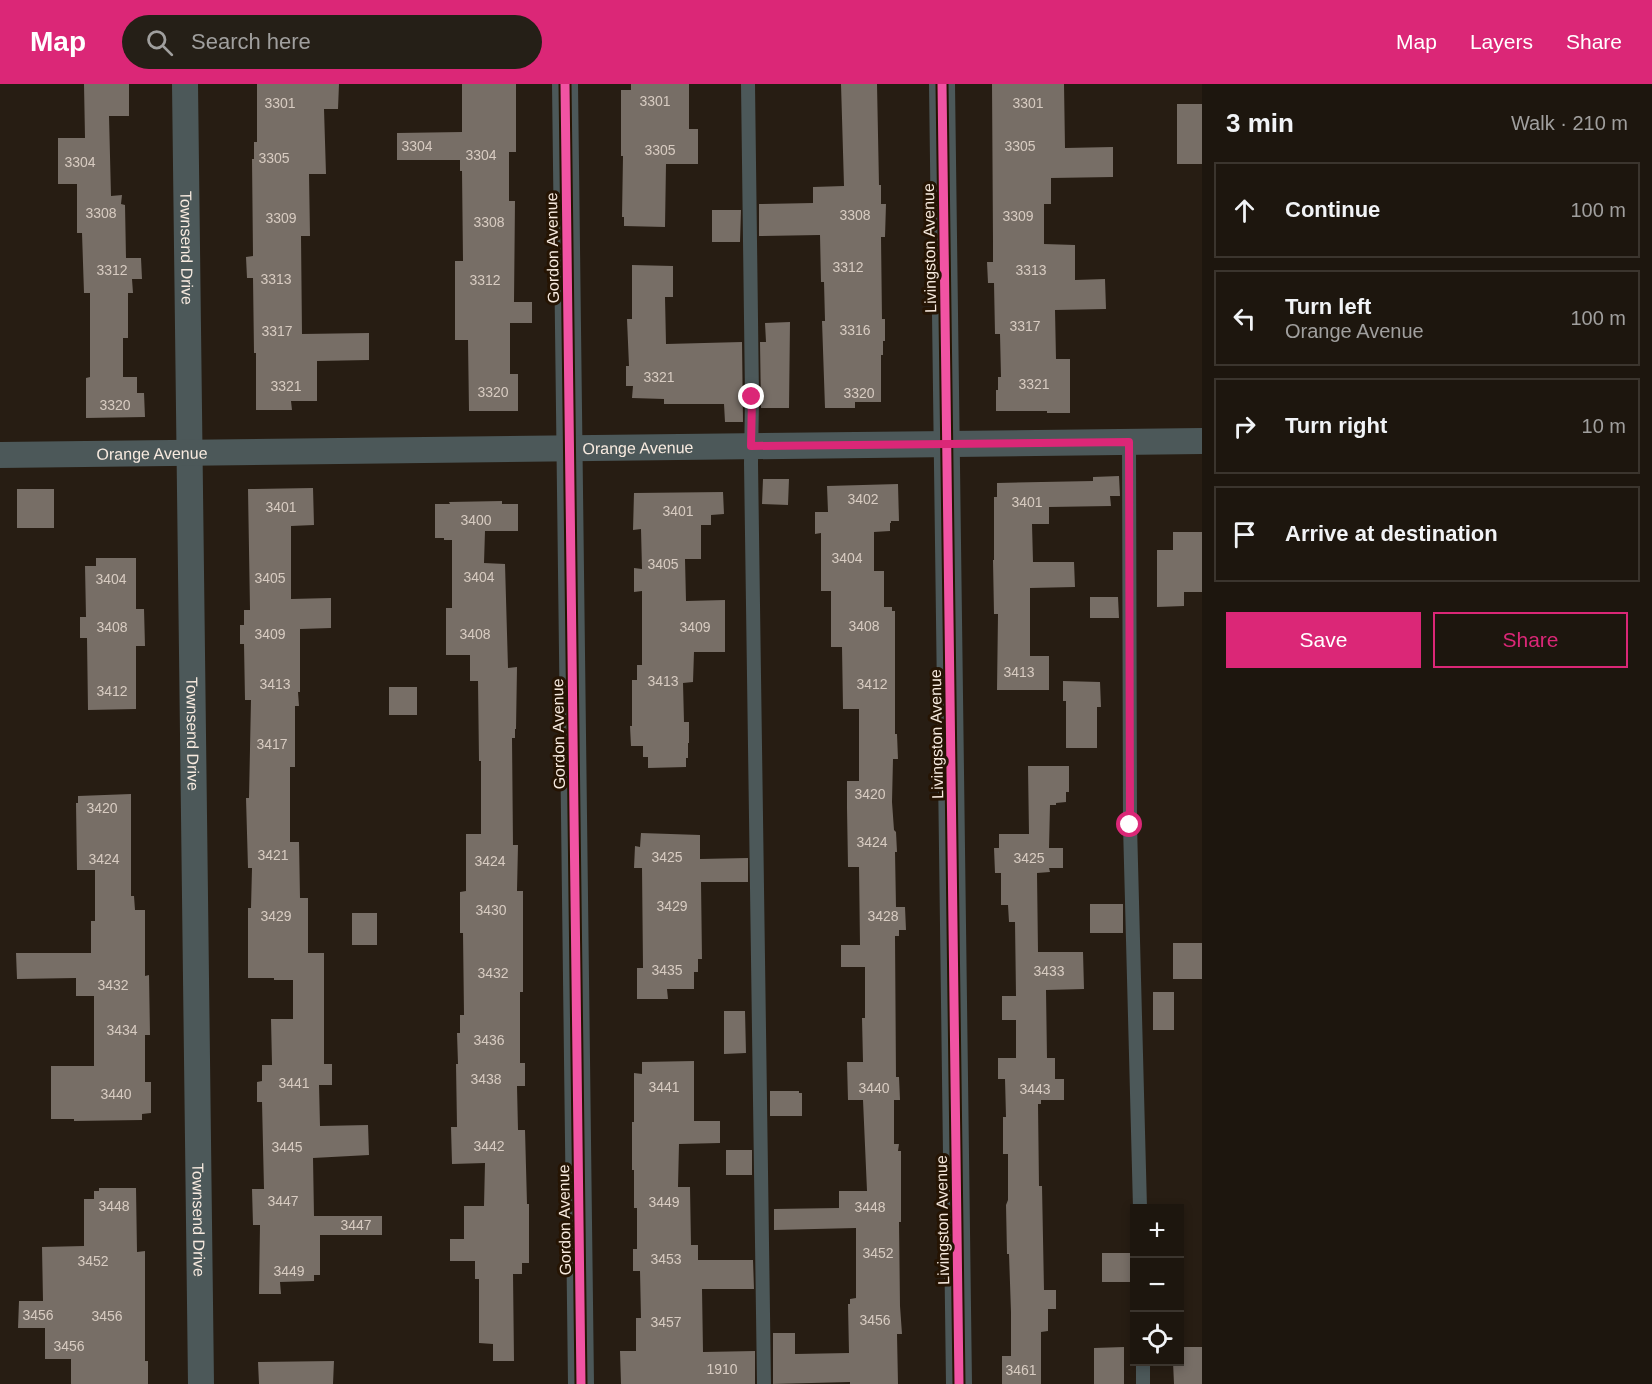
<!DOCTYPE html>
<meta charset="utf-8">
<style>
body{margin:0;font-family:Helvetica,sans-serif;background:#251f17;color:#f1f3f6}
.controls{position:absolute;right:18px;bottom:18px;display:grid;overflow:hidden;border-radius:0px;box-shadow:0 3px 9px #0003}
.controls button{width:54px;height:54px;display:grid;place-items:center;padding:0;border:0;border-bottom:2px solid #3b352e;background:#1d160e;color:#f1f3f6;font:30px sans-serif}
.stop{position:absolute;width:18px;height:18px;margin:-14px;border:4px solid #db2777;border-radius:50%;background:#fff}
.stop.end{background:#db2777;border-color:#fff;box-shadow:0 2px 6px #0008}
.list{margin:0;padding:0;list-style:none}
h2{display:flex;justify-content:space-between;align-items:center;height:78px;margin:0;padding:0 24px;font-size:26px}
h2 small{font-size:20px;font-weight:400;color:#a09f9e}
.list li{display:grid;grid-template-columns:39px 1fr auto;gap:18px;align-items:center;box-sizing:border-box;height:96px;margin:0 12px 12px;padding:0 12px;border:2px solid #3b352e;border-radius:0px}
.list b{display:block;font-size:22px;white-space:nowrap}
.list p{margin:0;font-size:20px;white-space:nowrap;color:#a09f9e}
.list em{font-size:20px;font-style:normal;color:#a09f9e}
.actions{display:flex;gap:12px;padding:18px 24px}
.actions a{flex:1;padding:14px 0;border:2px solid #db2777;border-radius:0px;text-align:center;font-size:21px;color:#db2777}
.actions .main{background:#db2777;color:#fff}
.icon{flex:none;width:33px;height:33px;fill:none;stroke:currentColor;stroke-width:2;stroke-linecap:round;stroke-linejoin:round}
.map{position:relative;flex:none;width:1202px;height:1300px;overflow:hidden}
header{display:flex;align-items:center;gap:36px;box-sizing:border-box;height:84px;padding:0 30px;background:#db2777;color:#fff}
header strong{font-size:28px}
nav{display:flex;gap:33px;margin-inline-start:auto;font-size:21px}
.search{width:420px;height:54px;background:#251f17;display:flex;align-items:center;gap:15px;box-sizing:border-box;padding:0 21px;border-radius:33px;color:#a09f9e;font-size:22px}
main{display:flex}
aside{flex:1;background:#1d160e}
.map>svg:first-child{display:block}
.building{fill:#776e66}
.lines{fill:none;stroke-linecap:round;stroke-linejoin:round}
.lane{stroke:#4c5859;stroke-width:14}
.street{stroke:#4c5859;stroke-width:26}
.cycleway-casing{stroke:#251403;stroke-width:13}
.cycleway{stroke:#f153a3;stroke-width:9}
.route{stroke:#db2777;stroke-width:8}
.labels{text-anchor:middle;stroke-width:6;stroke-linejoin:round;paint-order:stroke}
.number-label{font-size:14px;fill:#d7cbc1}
.street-label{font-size:16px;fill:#f7eadf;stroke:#251403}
</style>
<header>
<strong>Map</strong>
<div class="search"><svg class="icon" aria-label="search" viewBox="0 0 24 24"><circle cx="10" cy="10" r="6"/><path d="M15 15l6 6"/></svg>Search here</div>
<nav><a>Map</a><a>Layers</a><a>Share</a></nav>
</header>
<main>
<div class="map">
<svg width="1202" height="1300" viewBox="0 0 1202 1300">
<rect width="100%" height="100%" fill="#271d13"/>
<path class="building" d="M84 0H129V32H109L111 112 122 111 121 120 125 121 126 174H141L142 195H132L133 209H128V254H123V293H137V309H144L145 333 86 334V294L90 293V209H84L82 149H77V100H58V54H85Z
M257 0H339L338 25H324L326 90H309L310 152H301L302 250 369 249V276L317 277V317H291L292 326H256V269H254L253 194H247L246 173 253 172 252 75H254V58H257Z
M462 0H516V68H509V117H515L514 218H532V239H510V290H518V327H469L468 256H455V177H463L462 87H460V76H397V49L462 48Z
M631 0H689V45H698V80H666L665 143 624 142V133H622L623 72H621V6H631Z
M841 0H877L879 101H881V120H886L885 153H881L882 235H885V257H883V271H881V318H855V324H825L822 237H825L824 198H821L820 151 759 152V120L813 119V103L844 102Z
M992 0H1064L1065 64 1113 63V93L1051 94V120H1044V160L1075 161V196L1105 195 1106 225 1055 226 1056 275H1070V329H1047V327H996V306H998V293H1001L1000 250H995L994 199H988L987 178H993V158Z
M1177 20H1202V80H1177Z
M712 126H741L740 158H712Z
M632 181 673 182V213H665L666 260 742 258 743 338H725L724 320H664V315L632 314 633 302H626V282H629L627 235H632Z
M790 238 789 324H761L760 258H766L765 239Z
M1119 392 1120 412H1110L1111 422 1049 423V440H1032L1033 478H1074L1075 503 1030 504V572H1049V606H997L998 530H994L993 476H994V413H997V399L1093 397V393Z
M763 395H789L788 421 762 420Z
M898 400 899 437H891V439H890V447L874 448V487H884V523H892V527H895V650H897L898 675H893L892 718 894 746 896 748 897 768H895L896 823H905L906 846H899V852H895L896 993H899L900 1016H894V1060H899L898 1067H901V1138H899L900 1222 902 1250H897L898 1300H850V1298L773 1300V1249H795V1270L849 1269 848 1220H850V1215L856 1214V1144L774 1146V1125L839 1124V1107H867L863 1016H848L847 978H863L862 934H865V883H841V861H860L859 783H848L847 724V697H859V625H843L842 563H831V507H821V449L815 450V428H828L827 402Z
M313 404 314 441 291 442V515L331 514V544L300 545V608H298L299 622H295V683H290V758H299L300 814H308V869H324V980H332V1001H319L320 1042 368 1041 369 1071 313 1074 314 1132H382V1151H320V1191H314V1197L280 1198 281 1210H259L260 1141H253L252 1105H264L262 1018H257V998L262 997V981H272L271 935H293V896H274V894H248V824H251L252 784H248L246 714H249L251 616H245L244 560H240V541H244V526H250L248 405Z
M17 405H54V444H17Z
M723 408 724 430 711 431V441H701V475H685L686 517 725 516V568H694L693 598 683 599 684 638H689V659H688V674H686V683L648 684V673H643V662H631L630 642H632V596H637V581H642V507L634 508V484L642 485 641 445 633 446 634 409Z
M502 417V420H518V447H485L484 479 505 480 508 584 517 583 516 645H515V654H512L513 761H518L517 807H523V908H520V979H525V1002H517L518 1046H525L527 1120H529V1179H522V1190H513L514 1277H493V1260L479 1259V1195H475V1177H450V1155H464V1122H484L485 1079 452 1080 451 1043H457L456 980H458L457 949H460V931H464L463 849H460V808L466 807V750H481V677H479L478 597H470V571H446V524H452V456H444V454H435V420H450L449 418Z
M1173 448H1202V508H1184V522L1157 523V466H1173Z
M96 474H136V525H144L145 562H136V625L88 626 87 554H80V533H86L85 482H96Z
M1090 513H1118L1119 534H1090Z
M1063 597 1100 598 1101 623H1097V664H1066V617H1063Z
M389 603H417V631H389Z
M1028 682H1069V708H1066V718L1056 719V721H1050L1049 764H1063V784H1049L1050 788 1037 789 1038 868H1083L1084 905 1046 906 1047 974H1055V995H1064V1016H1041V1020H1038L1039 1102H1042L1044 1206H1056V1225H1048V1247L1041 1248V1300H1002V1272H1011V1228L1009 1170H1007L1006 1121 1008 1116V1070H1003V1033H1006L1005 995H998V974H1016V936H1002V912H1016L1015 838H1009L1008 821H1001V789H995L994 764H999V750H1029Z
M131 710V812H134L135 826H145V892L149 891 150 951H145V998H151V1029L142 1030V1036L74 1037V1035H51V982H94V912H76V894L17 895 16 869H91V837H95V786H77L76 719H78V712Z
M641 749 700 751V775L748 774V798H701L702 875H698V888H694V905H667L668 915H637V884H643L642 784H634L635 762 640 763Z
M1090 820H1123V849H1090Z
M352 829H377V861H352Z
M1173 859H1202V895H1173Z
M1153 908H1174V946H1153Z
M724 927H745L746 969 724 970Z
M694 977V1037H720V1059L679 1060 678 1103H690L691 1161H698V1176H753L754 1205H702L703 1268 755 1267V1300H621L620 1267H636V1234H641L640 1187H633V1165H637V1124H634V1086H632V1038H634V989L642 990V978Z
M770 1007H799V1009H802V1032H770Z
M726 1066H752V1091H726Z
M99 1104H136L137 1168 145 1167V1277H148V1300H71V1275H45V1244H18L19 1217H43L42 1163 84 1162V1115H94V1107H99Z
M1102 1169H1134V1198H1102Z
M1124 1263V1300H1094V1264Z
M1179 1263H1202V1300H1174L1173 1278H1179Z
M334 1277 333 1300H259L258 1278Z"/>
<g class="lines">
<path class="lane" d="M748 0 752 313 751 379 764 1300
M1129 358 1130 741 1140 1124
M1143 1278V1300"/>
<g class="street">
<path id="s1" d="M185 0 201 1300"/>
<path d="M565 0 581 1300"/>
<path d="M942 0 959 1300"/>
<path id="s2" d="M0 371 1202 357"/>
</g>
<g class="cycleway-casing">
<path id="cycleway" d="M565 0 581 1300
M942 0 959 1300"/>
</g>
<use href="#cycleway" class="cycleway"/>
</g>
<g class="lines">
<path class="route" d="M752 313 751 362 1129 358 1130 741"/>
</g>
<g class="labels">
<g class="number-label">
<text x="655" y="22">3301</text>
<text x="280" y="24">3301</text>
<text x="1028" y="24">3301</text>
<text x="417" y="67">3304</text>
<text x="1020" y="67">3305</text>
<text x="660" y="71">3305</text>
<text x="481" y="76">3304</text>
<text x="274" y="79">3305</text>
<text x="80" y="83">3304</text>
<text x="101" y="134">3308</text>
<text x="855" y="136">3308</text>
<text x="1018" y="137">3309</text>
<text x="281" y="139">3309</text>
<text x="489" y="143">3308</text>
<text x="848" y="188">3312</text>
<text x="112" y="191">3312</text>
<text x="1031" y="191">3313</text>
<text x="276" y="200">3313</text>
<text x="485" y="201">3312</text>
<text x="1025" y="247">3317</text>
<text x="855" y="251">3316</text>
<text x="277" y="252">3317</text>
<text x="659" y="298">3321</text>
<text x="1034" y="305">3321</text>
<text x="286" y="307">3321</text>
<text x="493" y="313">3320</text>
<text x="859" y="314">3320</text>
<text x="115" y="326">3320</text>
<text x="863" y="420">3402</text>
<text x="1027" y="423">3401</text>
<text x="281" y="428">3401</text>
<text x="678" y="432">3401</text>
<text x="476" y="441">3400</text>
<text x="847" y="479">3404</text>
<text x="663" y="485">3405</text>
<text x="479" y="498">3404</text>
<text x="270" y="499">3405</text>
<text x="111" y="500">3404</text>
<text x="864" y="547">3408</text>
<text x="112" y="548">3408</text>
<text x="695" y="548">3409</text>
<text x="270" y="555">3409</text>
<text x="475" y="555">3408</text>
<text x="1019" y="593">3413</text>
<text x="663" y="602">3413</text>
<text x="275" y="605">3413</text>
<text x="872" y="605">3412</text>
<text x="112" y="612">3412</text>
<text x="272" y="665">3417</text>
<text x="870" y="715">3420</text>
<text x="102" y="729">3420</text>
<text x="872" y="763">3424</text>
<text x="273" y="776">3421</text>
<text x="667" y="778">3425</text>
<text x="1029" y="779">3425</text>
<text x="104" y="780">3424</text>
<text x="490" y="782">3424</text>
<text x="672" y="827">3429</text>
<text x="491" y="831">3430</text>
<text x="276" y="837">3429</text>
<text x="883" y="837">3428</text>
<text x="667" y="891">3435</text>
<text x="1049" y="892">3433</text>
<text x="493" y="894">3432</text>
<text x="113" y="906">3432</text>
<text x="122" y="951">3434</text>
<text x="489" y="961">3436</text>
<text x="486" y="1000">3438</text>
<text x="294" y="1004">3441</text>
<text x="664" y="1008">3441</text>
<text x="874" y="1009">3440</text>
<text x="1035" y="1010">3443</text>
<text x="116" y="1015">3440</text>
<text x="489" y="1067">3442</text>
<text x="287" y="1068">3445</text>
<text x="283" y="1122">3447</text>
<text x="664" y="1123">3449</text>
<text x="114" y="1127">3448</text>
<text x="870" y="1128">3448</text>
<text x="356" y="1146">3447</text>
<text x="878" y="1174">3452</text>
<text x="666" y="1180">3453</text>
<text x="93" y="1182">3452</text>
<text x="289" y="1192">3449</text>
<text x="38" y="1236">3456</text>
<text x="107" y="1237">3456</text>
<text x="875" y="1241">3456</text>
<text x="666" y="1243">3457</text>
<text x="69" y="1267">3456</text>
<text x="722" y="1290">1910</text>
<text x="1021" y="1291">3461</text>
</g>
<g class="street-label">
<text dy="6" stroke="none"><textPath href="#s1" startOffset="164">Townsend Drive</textPath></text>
<text transform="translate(552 164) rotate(-91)" y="6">Gordon Avenue</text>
<text transform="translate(929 164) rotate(-91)" y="6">Livingston Avenue</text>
<text dy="6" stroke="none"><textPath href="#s2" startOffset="638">Orange Avenue</textPath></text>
<text dy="6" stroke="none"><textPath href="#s2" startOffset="152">Orange Avenue</textPath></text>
<text dy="6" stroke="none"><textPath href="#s1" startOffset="650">Townsend Drive</textPath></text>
<text transform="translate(558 650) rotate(-91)" y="6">Gordon Avenue</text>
<text transform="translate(936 650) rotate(-91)" y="6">Livingston Avenue</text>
<text dy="6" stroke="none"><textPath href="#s1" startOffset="1136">Townsend Drive</textPath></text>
<text transform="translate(564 1136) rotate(-91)" y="6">Gordon Avenue</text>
<text transform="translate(942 1136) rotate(-91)" y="6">Livingston Avenue</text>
</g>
</g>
</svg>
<div class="controls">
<button>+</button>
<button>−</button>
<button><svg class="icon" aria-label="locate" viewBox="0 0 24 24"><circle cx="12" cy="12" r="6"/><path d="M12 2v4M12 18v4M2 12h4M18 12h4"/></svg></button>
</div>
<div class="stop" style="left:1130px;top:741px"></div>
<div class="stop end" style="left:752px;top:313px"></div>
</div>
<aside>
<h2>3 min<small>Walk · 210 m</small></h2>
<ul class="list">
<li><svg class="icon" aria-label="ahead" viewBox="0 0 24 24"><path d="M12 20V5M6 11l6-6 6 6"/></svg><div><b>Continue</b></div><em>100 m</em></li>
<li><svg class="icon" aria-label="left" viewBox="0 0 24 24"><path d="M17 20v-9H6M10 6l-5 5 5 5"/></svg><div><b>Turn left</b><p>Orange Avenue</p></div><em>100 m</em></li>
<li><svg class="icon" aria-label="right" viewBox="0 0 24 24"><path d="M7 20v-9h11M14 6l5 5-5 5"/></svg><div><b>Turn right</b></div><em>10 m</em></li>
<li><svg class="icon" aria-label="arrive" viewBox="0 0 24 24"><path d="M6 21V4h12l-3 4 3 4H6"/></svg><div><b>Arrive at destination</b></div></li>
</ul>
<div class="actions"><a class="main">Save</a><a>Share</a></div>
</aside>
</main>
